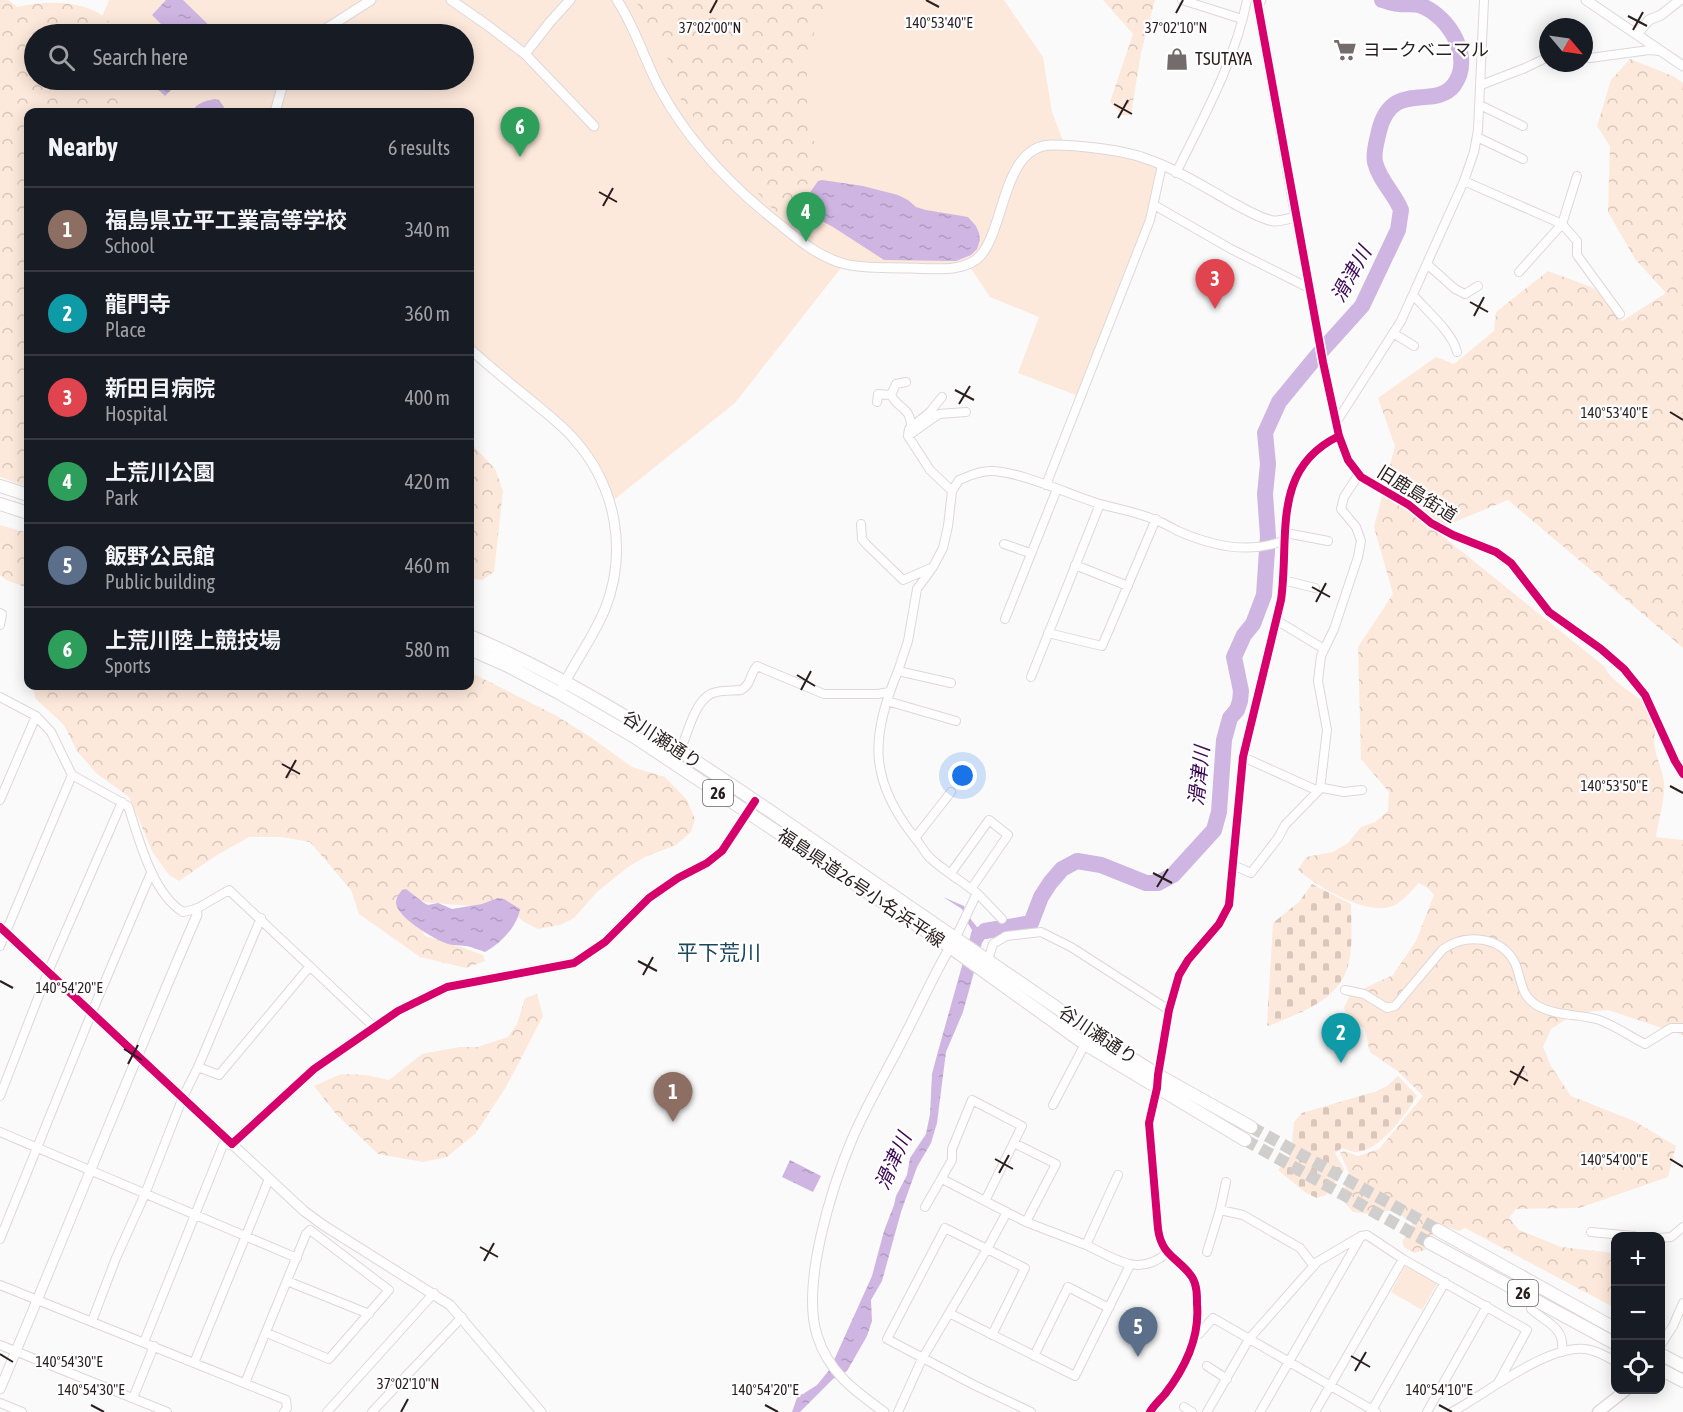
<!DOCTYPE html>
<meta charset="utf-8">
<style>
body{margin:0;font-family:"Asap Condensed","Noto Sans JP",sans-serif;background:#20242c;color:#f1f3f6}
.controls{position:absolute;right:18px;bottom:18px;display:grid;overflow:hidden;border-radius:12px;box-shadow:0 3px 15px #0003}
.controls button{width:54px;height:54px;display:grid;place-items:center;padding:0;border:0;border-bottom:2px solid #363941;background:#171b24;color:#f1f3f6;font:30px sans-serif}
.compass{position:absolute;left:1539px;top:18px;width:54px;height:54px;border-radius:50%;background:#171b24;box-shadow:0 3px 15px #0003;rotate:119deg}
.you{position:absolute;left:963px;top:776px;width:21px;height:21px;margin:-15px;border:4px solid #fff;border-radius:50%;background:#1a73e8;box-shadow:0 0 0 9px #1a73e833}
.badge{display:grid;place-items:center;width:39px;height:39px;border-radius:50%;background:#0f766e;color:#fff;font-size:20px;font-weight:700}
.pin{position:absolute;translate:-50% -50px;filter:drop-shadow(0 2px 3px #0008)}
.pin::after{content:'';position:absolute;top:32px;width:21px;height:18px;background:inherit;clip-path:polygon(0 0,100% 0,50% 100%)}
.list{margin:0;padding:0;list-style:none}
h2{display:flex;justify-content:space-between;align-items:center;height:78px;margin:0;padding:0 24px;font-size:26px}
h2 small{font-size:20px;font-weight:400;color:#9ea1a6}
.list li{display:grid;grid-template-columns:39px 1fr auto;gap:18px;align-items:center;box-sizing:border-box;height:84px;padding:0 24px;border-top:2px solid #363941}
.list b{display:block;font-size:22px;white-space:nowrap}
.list p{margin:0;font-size:20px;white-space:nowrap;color:#9ea1a6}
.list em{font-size:20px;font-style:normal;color:#9ea1a6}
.icon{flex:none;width:33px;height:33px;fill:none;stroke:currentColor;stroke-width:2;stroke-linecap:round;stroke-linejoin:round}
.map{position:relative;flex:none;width:1683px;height:1412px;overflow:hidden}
.search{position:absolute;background:#171b24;box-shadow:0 3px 15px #0003;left:24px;top:24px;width:450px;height:66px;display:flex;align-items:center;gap:15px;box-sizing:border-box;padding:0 21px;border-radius:33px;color:#9ea1a6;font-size:22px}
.panel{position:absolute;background:#171b24;box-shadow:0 3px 15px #0003;left:24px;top:108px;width:450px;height:582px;border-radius:12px}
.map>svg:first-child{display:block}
.green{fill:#fde9db}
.forest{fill:url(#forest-crowns)}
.cemetery{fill:url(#cemetery-stones)}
.water{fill:url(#water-ripples)}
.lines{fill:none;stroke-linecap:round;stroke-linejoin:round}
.river{stroke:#cfb5e2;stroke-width:16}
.primary-tunnel{stroke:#d1cece;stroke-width:12;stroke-dasharray:12 6;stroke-linecap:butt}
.minor-casing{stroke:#ded7d8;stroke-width:10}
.tertiary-casing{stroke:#ded7d8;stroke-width:11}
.secondary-casing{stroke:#ded7d8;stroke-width:13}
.primary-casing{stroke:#ded7d8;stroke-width:14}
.minor{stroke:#fefefe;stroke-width:8}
.tertiary{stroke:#fefefe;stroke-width:9}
.secondary{stroke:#fefefe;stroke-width:10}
.primary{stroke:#fefefe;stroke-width:12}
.cycleway-casing{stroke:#fff;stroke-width:11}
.cycleway{stroke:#d6006c;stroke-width:8}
.ticks{fill:none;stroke:#2b1e20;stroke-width:2}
.labels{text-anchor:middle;stroke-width:4.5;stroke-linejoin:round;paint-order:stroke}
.shield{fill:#fff;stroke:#6b6263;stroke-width:1.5}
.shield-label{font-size:16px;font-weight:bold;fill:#2b1e20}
.poi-label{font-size:18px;fill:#2b1e20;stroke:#fff;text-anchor:start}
.street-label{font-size:18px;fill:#2b1e20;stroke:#fff}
.water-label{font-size:20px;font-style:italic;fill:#3e0a57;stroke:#fff}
.quarter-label{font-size:21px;fill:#1a475c;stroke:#fff}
.ticks-label{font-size:15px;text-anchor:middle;fill:#2b1e20;stroke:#fff;stroke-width:4.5;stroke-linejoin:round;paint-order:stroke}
</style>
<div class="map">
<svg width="1683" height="1412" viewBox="0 0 1683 1412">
<defs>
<pattern id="forest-crowns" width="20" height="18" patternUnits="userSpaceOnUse" patternTransform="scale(1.5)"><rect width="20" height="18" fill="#fde9db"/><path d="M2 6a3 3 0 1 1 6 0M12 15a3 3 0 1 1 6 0" fill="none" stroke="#d9c7bc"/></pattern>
<pattern id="cemetery-stones" width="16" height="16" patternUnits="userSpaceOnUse" patternTransform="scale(1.5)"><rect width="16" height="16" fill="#fde9db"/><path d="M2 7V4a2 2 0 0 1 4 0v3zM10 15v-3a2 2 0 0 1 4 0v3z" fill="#d9c7bc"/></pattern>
<pattern id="water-ripples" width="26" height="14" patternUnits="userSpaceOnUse" patternTransform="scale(1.5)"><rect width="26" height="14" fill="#cfb5e2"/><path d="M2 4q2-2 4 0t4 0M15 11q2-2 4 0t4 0" fill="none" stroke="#b29bc2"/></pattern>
</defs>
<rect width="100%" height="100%" fill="#fafafa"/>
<path class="green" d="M109 0H1004L1043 57 1052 112 1065 146 1092 149 1162 165 1154 205 1081 397 1018 373 1039 317 990 297 968 264 948 268 844 264 735 403 610 503 574 438 470 349V112H101L97 80H464V34H95Z
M1405 1266 1437 1284 1422 1310 1391 1292Z"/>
<path class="forest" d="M0 0H8L17 7C46 0 84 0 106 18 110 23 114 28 115 34H34V80H118V112H28V487L0 477Z
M636 0H836C830 7 823 15 819 22 804 48 804 109 813 138 817 150 823 160 824 173L805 186 791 213 781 218 715 146 679 97 665 50 643 19Z
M1103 0H1155L1141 53 1131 115H1122L1110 102 1133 34Z
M1630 59 1673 76 1683 83V648L1508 500 1435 530 1605 667C1612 684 1642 697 1653 711 1660 720 1654 731 1654 742 1655 756 1662 768 1664 782 1666 794 1658 823 1656 837L1683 840V1035L1608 1010 1576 1013 1551 1029 1543 1047 1551 1066 1571 1096 1634 1121 1676 1146 1668 1177 1579 1208 1516 1209 1509 1218 1519 1230 1561 1247 1614 1253 1616 1255 1615 1308 1465 1228 1459 1231 1439 1224 1425 1250 1414 1253 1404 1247 1402 1242 1413 1224 1394 1210 1369 1214 1353 1212 1344 1202 1345 1185 1349 1173 1340 1153 1344 1151 1358 1156 1379 1149 1423 1096 1399 1072 1370 1052 1364 1028 1350 1020 1344 1008 1350 995 1393 975 1416 941 1434 895 1428 888 1419 883C1412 890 1404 900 1395 905 1369 918 1318 887 1298 870L1306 857 1333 852 1348 843 1361 827 1375 822 1388 811 1389 792 1361 759 1358 647 1393 594 1374 527 1395 446 1378 398 1436 357 1454 364 1494 331 1496 312 1548 271 1594 288 1622 321 1666 293 1635 259 1608 212 1610 146 1597 126 1611 80Z
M470 442 495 469 503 491 494 572 482 580 470 578Z
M0 525 28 533V588L6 580 0 575Z
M470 672 555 715 589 736 632 767 665 777 687 800 695 819 691 832 676 845 645 857 628 867 597 892 574 918 560 925 538 929 524 922 510 909 420 902 413 915 425 936 447 942 483 955 485 961 466 968 420 957 359 914 351 890 310 842 281 837H249L217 855 179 881 169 875 153 853 129 797 96 773 77 751 64 725 36 699 32 686H470Z
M537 994 543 1016 506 1087 476 1133 447 1157 423 1162 378 1154 336 1114 314 1086 341 1074 366 1075 389 1080 422 1054 459 1047H477L508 1037 517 1024 525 998Z"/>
<path class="cemetery" d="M1312 884 1351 904C1351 923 1353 943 1349 961 1342 1000 1301 1012 1269 1026L1267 1025 1273 923 1299 902Z
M1398 1076 1417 1096C1406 1114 1379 1152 1356 1152 1352 1152 1346 1149 1342 1148L1335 1153 1344 1169 1326 1195 1317 1198 1306 1193 1278 1170 1291 1154 1294 1122 1302 1113 1377 1091 1387 1086Z"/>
<path class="water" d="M166 0H183L218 34H171L152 15Z
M148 80H181L165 96Z
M215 99 219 100 224 107 222 112H192C196 103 205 101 215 99Z
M822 180 863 186 898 195 908 200 916 207 926 210 968 217 976 226 979 233 980 240 977 249 971 255 956 261 884 260 833 227 803 211 800 207 818 181Z
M406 889 424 903 428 905 438 903 452 909 482 904 498 898 504 899 520 909C517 927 500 944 485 952 479 950 472 947 466 946 458 945 451 946 443 942 431 937 397 917 396 903 396 898 399 894 402 890Z
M943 897 964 906 968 916 977 927 1006 923 1008 932 986 937 982 943 963 1012 946 1052 937 1123 931 1143 917 1167 901 1212 882 1281 871 1300 872 1321 867 1336 847 1371 833 1379 800 1412H792L798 1395 803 1394 817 1385 830 1369 872 1276 884 1231 894 1205 896 1196 907 1175 910 1158 926 1134 930 1114 932 1074 937 1055 972 930 967 922 962 909Z
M790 1160 821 1176 813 1192 782 1177Z"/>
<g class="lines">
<path class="river" d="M985 931 1031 923 1041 897 1050 883 1062 869 1077 861 1101 865 1146 883H1158L1173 875 1214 830 1219 812 1224 740 1230 718 1237 710 1240 701 1241 691 1234 657 1244 635 1253 624 1264 595 1268 536 1265 494 1268 464 1265 433 1279 402 1316 357 1362 306 1398 230 1401 210C1395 194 1379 180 1375 162 1373 152 1377 141 1379 131 1392 78 1434 111 1454 85 1474 57 1449 17 1422 6 1415 3 1407 5 1399 4 1393 4 1387 1 1382 0"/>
<path class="primary-tunnel" d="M1251 1127 1438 1230
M1245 1140 1430 1243"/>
<g class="minor-casing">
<path id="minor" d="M1182 0 1242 19
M1584 56 1590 58 1649 50 1660 51
M1481 85 1525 68 1548 57
M1480 105 1523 126
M1477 137 1523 159
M1176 173C1203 118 1235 61 1247 0
M1464 181 1562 224 1577 241V255L1620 314
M1154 205 1231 249 1309 288
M1296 217 1323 362 1339 436 1348 460 1361 477 1409 505 1431 523 1453 535 1496 552 1511 563 1549 612 1601 649 1624 669 1645 695 1675 761 1683 774
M1427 264 1455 289 1465 294 1478 286
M1519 272 1562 224 1577 176
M1413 295C1426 310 1453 333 1457 352
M1393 333 1414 346
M906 382 896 384 891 395C898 409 911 407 911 427
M942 397 930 412 909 429 908 436 930 470 952 491
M877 402 878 394 891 395
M1337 421 1401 321 1464 181 1474 152 1478 130 1484 0
M908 436 939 414 966 412
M1046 485 1150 220 1162 165
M861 524 862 539 866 544 903 580 931 568
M1286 533 1328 541
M1004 544 1030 553
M1075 565 1128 586
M1283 580 1315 588
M0 613 2 614 0 625
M1005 619 1057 489
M1276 620 1324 649
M1048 633 1102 646 1156 519
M898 671 908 641 917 589 933 567 943 548 948 526 952 491 959 480C969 476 979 471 990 471 1020 471 1070 495 1100 504 1118 509 1136 512 1153 519 1162 522 1170 527 1178 531 1212 546 1250 555 1285 540
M1031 677 1100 504
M951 683 898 671C870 738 869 780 915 838 920 844 924 851 929 857 943 870 961 881 977 893L955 939
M0 697 36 716 51 732 72 775 128 806C139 839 152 893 183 912L196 909 229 890 374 1027
M887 701 956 721
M680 751C688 734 695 695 717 692 725 690 734 691 741 690 752 684 749 675 757 666L824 694H878L889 692
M1243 757 1316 790 1323 788 1344 792 1362 790
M0 800 36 716
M915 838 951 792
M1233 865 1251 873 1278 838 1285 825 1320 789 1327 730 1318 681 1321 656 1334 629 1358 557 1361 541 1356 527 1341 509 1344 497 1359 474
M951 873 989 820 1008 835 971 889
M977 893 1002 919
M0 946 72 775
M988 960 993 944 1006 936 1041 932 1071 947 1169 1010
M1345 990 1364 994 1387 1008 1395 1006 1443 949C1466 933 1501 936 1515 963 1522 980 1520 996 1538 1006 1556 1016 1577 1014 1596 1019 1611 1023 1631 1037 1645 1044L1671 1028H1683
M198 1067 219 1075 310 966
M0 1096 48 972 122 802
M1053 1105 1085 1044
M0 1132 297 1258
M1014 1143 1056 1164 1026 1222
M1118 1175 1086 1245C1115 1258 1138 1278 1167 1253
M942 1179 1026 1222 1086 1245
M925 1207 952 1160V1149L972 1100 1022 1126 985 1201
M1220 1210 1226 1182
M1007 1212 987 1249 945 1228 887 1339 974 1385 1031 1412
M1591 1232 1634 1236
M1660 1238 1671 1237 1683 1227
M0 1239 92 1012 151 873
M1207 1252 1220 1210 1243 1215 1300 1248 1314 1266
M287 1281 369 1314
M0 1285 286 1400 287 1408 284 1412
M1539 1286 1532 1298 1531 1309C1548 1324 1565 1327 1562 1352
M949 1313 1075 1376 1130 1265
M92 1321 116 1258 145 1194 183 1097 198 1067 261 918
M1197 1334H1199L1213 1318 1376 1412
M144 1342 223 1145 232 1144
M0 1345 167 1412
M1660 1346 1673 1326 1683 1303
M1034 1356 1068 1287 1109 1308
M194 1363 269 1179
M1207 1366 1227 1379
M245 1383 306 1234 310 1230 389 1290 329 1359 267 1333
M133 1398 154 1346
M0 1403 22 1412
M1184 1407 1192 1412
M327 1412 434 1293
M372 1412 462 1317
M898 1412 922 1359 987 1249 1025 1268 992 1335
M1150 1412C1154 1405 1160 1400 1165 1394 1185 1368 1200 1338 1197 1304 1197 1295 1197 1285 1192 1277 1178 1257 1162 1257 1158 1229L1149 1123 1157 1088 1158 1075 1169 1010 1179 975 1188 960 1219 924 1229 905 1243 757 1281 600C1290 538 1270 469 1339 436
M1207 1412 1249 1339 1317 1262 1361 1236 1367 1235 1403 1259 1527 1330 1498 1383
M1260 1412 1360 1238
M1315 1412 1403 1259
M1371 1412 1445 1282
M1427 1412 1487 1306
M1452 1412C1484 1395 1553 1340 1590 1350 1599 1352 1608 1357 1616 1362"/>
</g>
<g class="tertiary-casing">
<path id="tertiary" d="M451 0 487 25 525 54 594 126
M617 0C635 27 645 61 660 89 690 144 734 189 783 227 801 242 821 258 845 264 865 269 887 267 908 268 930 268 965 274 981 255 1006 225 1003 143 1054 145 1077 145 1123 150 1144 158 1175 168 1204 187 1233 203 1245 209 1260 219 1274 221 1281 221 1290 218 1296 217L1258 5 1261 0
M1586 0 1683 66
M318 34 371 0
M1637 34 1649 20 1661 15 1680 0
M525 54 550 22 570 0
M275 112 284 80
M470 349C490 367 512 385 533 402 547 414 562 425 574 439 616 486 628 551 605 609 594 636 576 660 563 686
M0 927 232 1144 314 1069 398 1011 447 987 574 963 605 942 649 898 678 878 707 863 722 851 755 801
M232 1144 304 1211 323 1225 450 1305 541 1412
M0 1389C67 1231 129 1072 197 915L196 909
M884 1412C855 1391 828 1372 817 1335 801 1284 832 1186 853 1137 868 1102 888 1069 905 1035 921 1004 935 972 953 942"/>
</g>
<g class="secondary-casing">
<path id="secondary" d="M1598 1412 1626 1390"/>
</g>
<g class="primary-casing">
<path id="primary" d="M0 486 28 495
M0 504 28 513
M470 636C591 687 700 763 808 837 909 907 1010 976 1111 1045L1158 1075 1251 1127
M470 649 508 666 559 693 633 736 950 947 1085 1044 1245 1140
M1438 1230 1616 1329
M1430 1243 1616 1344
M1660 1354 1683 1366
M1660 1369 1683 1381"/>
</g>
<use href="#minor" class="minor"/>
<use href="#tertiary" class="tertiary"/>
<use href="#secondary" class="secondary"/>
<use href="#primary" class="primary"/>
<g class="cycleway-casing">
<path id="cycleway" d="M1257 0 1323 362 1339 436 1348 460 1361 477 1409 505 1431 523 1453 535 1496 552 1511 563 1549 612 1601 649 1624 669 1645 695 1675 761 1683 774
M0 927 232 1144 314 1069 398 1011 447 987 574 963 605 942 649 898 678 878 707 863 722 851 755 801
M1150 1412C1154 1405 1160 1400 1165 1394 1185 1368 1200 1338 1197 1304 1197 1295 1197 1285 1192 1277 1178 1257 1162 1257 1158 1229L1149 1123 1157 1088 1158 1075 1169 1010 1179 975 1188 960 1219 924 1229 905 1243 757 1281 600C1290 538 1270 469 1339 436"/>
</g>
<use href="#cycleway" class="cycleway"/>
</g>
<path class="ticks" d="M926 0 939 7M710 13 717 0M1176 13 1183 0M1628 16 1647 26M1633 30 1643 12M1114 104 1132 114M1118 118 1128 100M599 192 617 202M603 206 613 188M1470 302 1488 312M1474 316 1484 297M955 390 974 400M959 404 970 386M1670 412 1683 420M1312 587 1330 597M1316 602 1326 583M797 675 815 686M801 690 811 671M282 764 300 774M286 778 296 760M1670 786 1683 793M1153 873 1172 883M1157 887 1168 869M638 961 657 971M643 975 653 957M0 981 13 988M124 1049 142 1060M128 1064 138 1045M1510 1071 1528 1081M1514 1085 1524 1066M995 1159 1013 1169M1670 1159 1683 1167M999 1173 1009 1155M480 1247 498 1257M484 1261 494 1243M0 1354 13 1362M1351 1356 1370 1367M1355 1371 1366 1352M91 1405 104 1412M765 1405 778 1412M1439 1405 1452 1412M401 1412 408 1399"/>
<defs>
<g id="supermarket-bare" transform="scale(1.8)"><path d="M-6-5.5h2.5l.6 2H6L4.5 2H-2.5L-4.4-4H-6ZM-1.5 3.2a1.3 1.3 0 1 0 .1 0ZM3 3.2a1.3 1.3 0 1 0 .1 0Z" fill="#736b6c" stroke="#fff" stroke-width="2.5" paint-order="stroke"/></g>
<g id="shop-bare" transform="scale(1.8)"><path d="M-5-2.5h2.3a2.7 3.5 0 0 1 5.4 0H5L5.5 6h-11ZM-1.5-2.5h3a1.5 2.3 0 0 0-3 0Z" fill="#736b6c" stroke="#fff" stroke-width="2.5" paint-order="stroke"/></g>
</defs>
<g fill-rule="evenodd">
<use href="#supermarket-bare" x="1345" y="50"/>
<use href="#shop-bare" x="1177" y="59"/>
</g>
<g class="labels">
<g class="shield">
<rect x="703" y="780" width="30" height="26" rx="4.5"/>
<rect x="1508" y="1280" width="30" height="26" rx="4.5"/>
</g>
<g class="shield-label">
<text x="718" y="799">26</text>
<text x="1523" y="1299">26</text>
</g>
<g class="poi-label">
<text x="1363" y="56">ヨークベニマル</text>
<text x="1195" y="65">TSUTAYA</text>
</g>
<g class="street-label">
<text transform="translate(1417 494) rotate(32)" y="6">旧鹿島街道</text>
<text transform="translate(662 740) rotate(33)" y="6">谷川瀬通り</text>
<text transform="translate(861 888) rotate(34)" y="6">福島県道26号小名浜平線</text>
<text transform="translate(1098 1035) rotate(34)" y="6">谷川瀬通り</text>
</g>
<g class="water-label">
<text transform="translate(1351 274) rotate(-61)" y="7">滑津川</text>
<text transform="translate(1199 776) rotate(-84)" y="7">滑津川</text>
<text transform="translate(893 1161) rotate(-66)" y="7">滑津川</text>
</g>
<g class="quarter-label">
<text x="719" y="960">平下荒川</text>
</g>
</g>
<g class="ticks-label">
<text x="939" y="28">140°53'40"E</text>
<text x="710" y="33">37°02'00"N</text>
<text x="1176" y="33">37°02'10"N</text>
<text x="1614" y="418">140°53'40"E</text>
<text x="1614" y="791">140°53'50"E</text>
<text x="69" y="993">140°54'20"E</text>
<text x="1614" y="1165">140°54'00"E</text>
<text x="69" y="1367">140°54'30"E</text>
<text x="408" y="1389">37°02'10"N</text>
<text x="91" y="1395">140°54'30"E</text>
<text x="765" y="1395">140°54'20"E</text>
<text x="1439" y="1395">140°54'10"E</text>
</g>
</svg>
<div class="controls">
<button>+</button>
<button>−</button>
<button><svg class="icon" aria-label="locate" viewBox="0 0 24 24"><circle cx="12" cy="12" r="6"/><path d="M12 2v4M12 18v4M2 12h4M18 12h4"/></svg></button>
</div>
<svg class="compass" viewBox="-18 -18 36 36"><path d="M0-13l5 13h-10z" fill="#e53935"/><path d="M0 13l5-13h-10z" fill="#9ea1a6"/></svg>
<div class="you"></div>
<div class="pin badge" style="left:673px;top:1122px;background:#8d6e63">1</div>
<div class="pin badge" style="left:1341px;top:1063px;background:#0f9aa8">2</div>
<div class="pin badge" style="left:1215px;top:309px;background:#e0444e">3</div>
<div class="pin badge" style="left:806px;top:242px;background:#2e9e5b">4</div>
<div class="pin badge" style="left:1138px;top:1357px;background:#5c6f8a">5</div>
<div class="pin badge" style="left:520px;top:157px;background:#2e9e5b">6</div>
<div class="search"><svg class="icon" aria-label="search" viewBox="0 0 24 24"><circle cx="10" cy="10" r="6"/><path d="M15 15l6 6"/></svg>Search here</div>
<section class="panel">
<h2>Nearby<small>6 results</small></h2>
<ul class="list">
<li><span class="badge" style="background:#8d6e63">1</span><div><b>福島県立平工業高等学校</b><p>School</p></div><em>340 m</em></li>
<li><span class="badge" style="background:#0f9aa8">2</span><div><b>龍門寺</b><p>Place</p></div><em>360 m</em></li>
<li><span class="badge" style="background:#e0444e">3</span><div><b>新田目病院</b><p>Hospital</p></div><em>400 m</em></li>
<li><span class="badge" style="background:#2e9e5b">4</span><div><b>上荒川公園</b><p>Park</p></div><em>420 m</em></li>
<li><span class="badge" style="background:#5c6f8a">5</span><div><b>飯野公民館</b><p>Public building</p></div><em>460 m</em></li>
<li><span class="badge" style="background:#2e9e5b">6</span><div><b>上荒川陸上競技場</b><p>Sports</p></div><em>580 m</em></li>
</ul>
</section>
</div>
